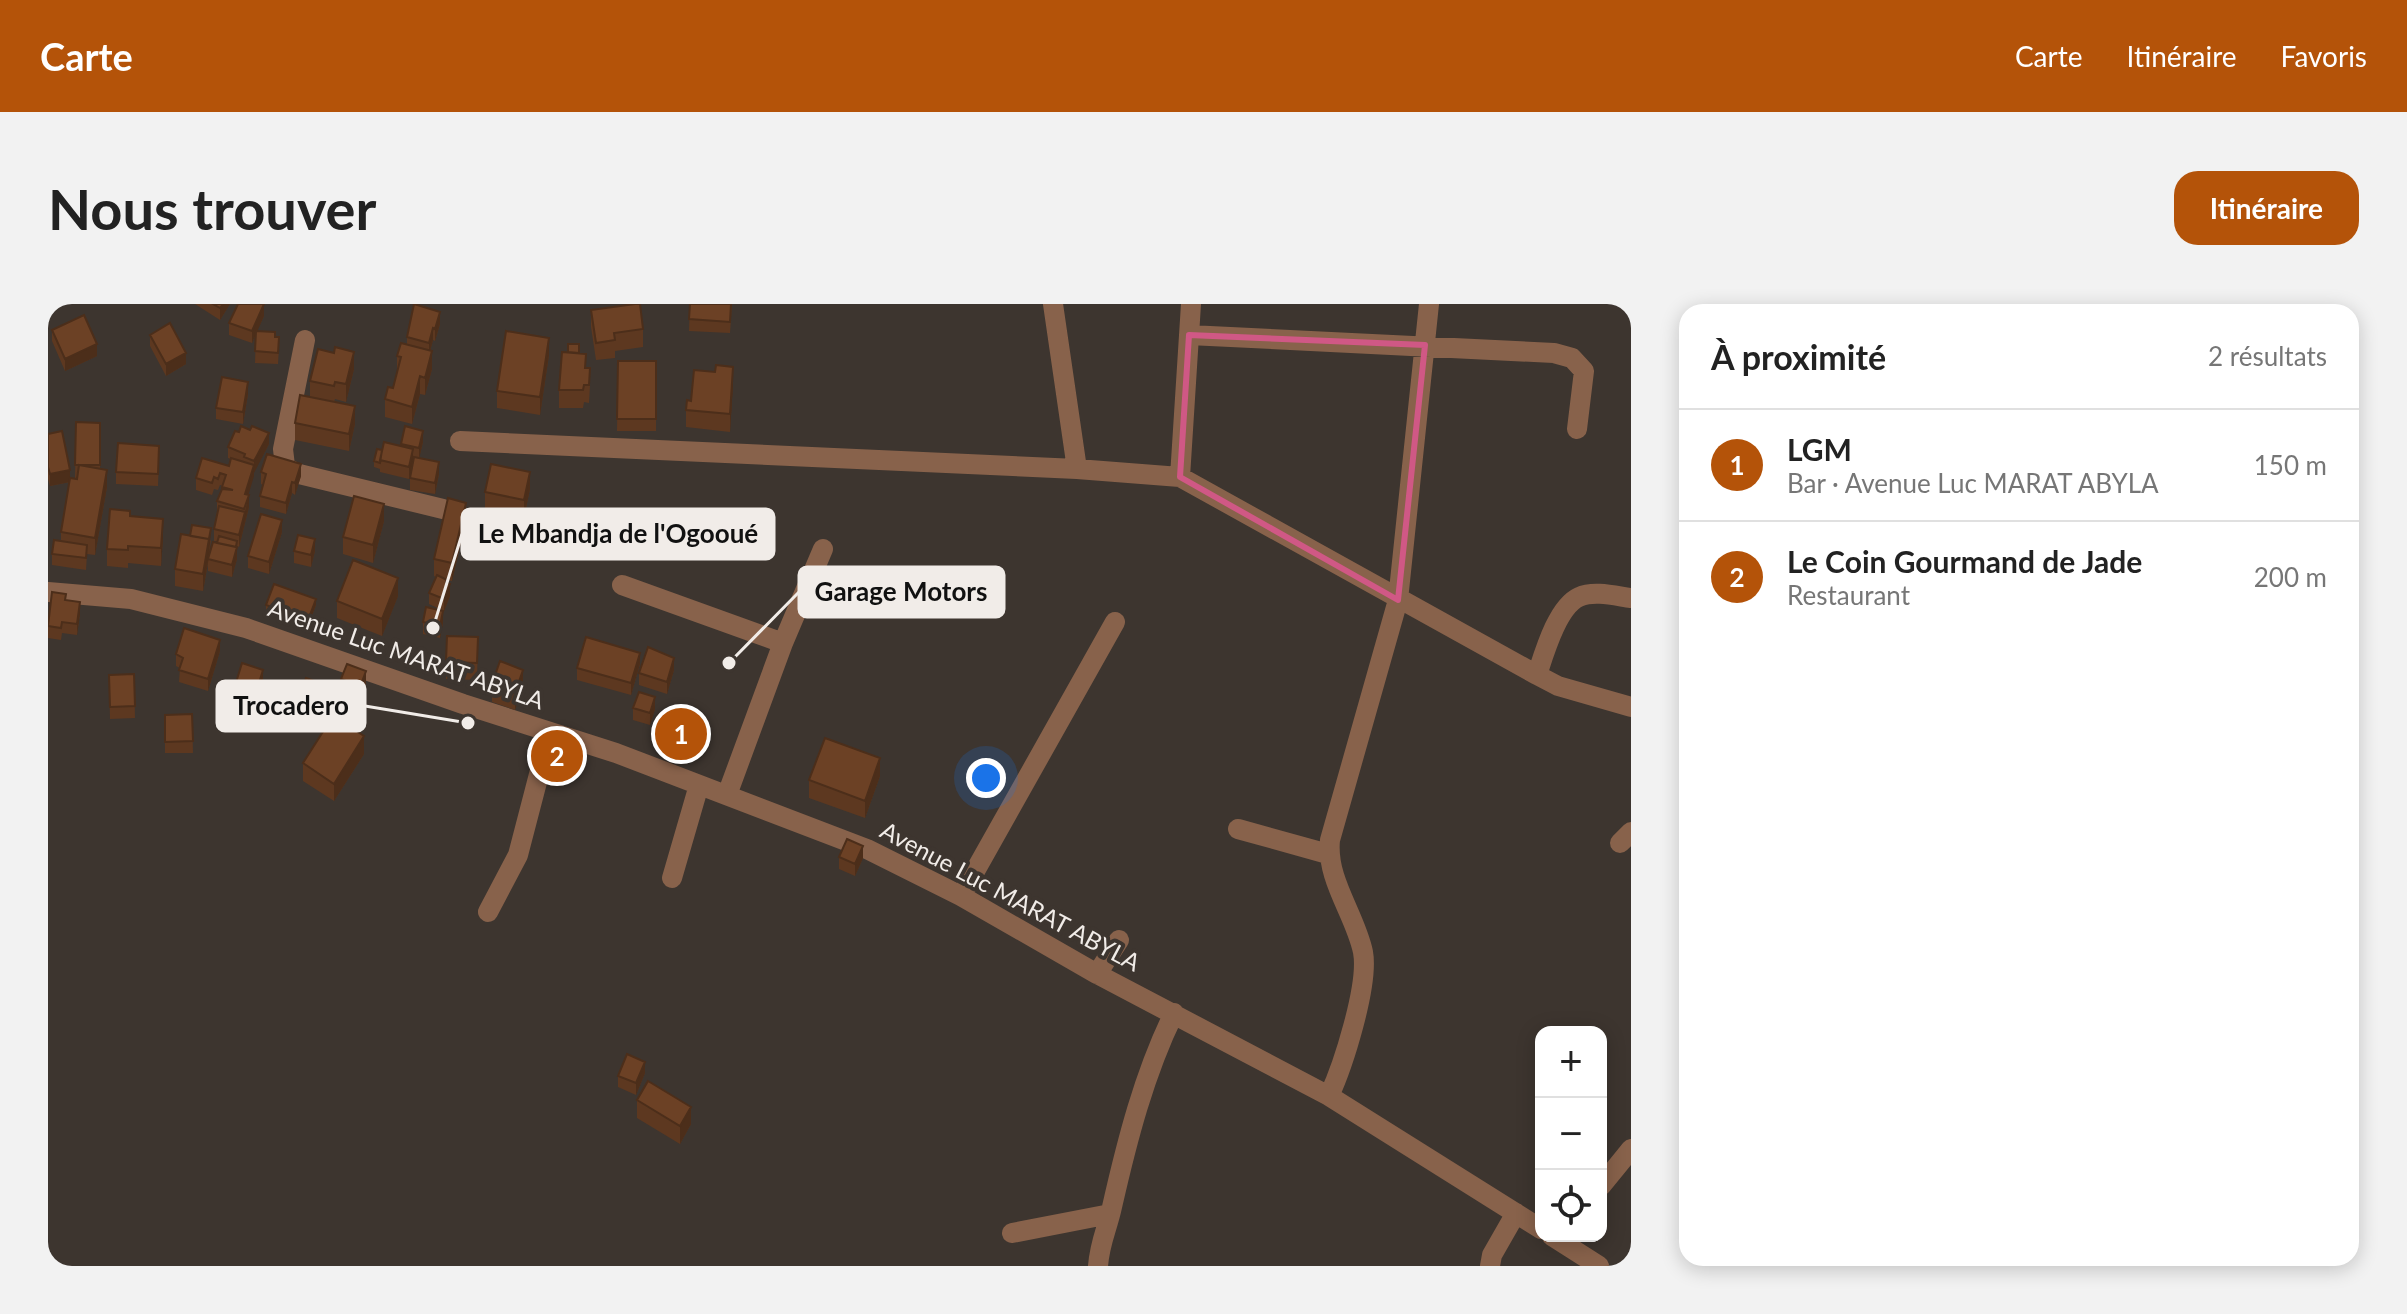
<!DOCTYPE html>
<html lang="fr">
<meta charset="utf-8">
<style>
body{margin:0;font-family:Lato,sans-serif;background:#f2f2f2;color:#222}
.controls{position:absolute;right:24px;bottom:24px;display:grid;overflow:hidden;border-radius:16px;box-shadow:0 4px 20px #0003}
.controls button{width:72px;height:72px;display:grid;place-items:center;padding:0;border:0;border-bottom:2px solid #e0e0e0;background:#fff;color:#222;font:40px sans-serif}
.you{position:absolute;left:938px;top:474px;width:28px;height:28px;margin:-20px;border:6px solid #fff;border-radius:50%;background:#1a73e8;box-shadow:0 0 0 12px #1a73e833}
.badge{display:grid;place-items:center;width:52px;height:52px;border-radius:50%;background:#b45309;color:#fff;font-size:26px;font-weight:700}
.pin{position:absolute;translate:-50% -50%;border:4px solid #fff;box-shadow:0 2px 8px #0006}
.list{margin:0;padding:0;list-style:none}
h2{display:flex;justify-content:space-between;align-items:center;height:104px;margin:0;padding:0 32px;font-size:34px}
h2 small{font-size:26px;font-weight:400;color:#767676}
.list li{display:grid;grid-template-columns:52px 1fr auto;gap:24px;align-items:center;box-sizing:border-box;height:112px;padding:0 32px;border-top:2px solid #e0e0e0}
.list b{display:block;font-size:30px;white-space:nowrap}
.list p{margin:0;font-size:26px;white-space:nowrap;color:#767676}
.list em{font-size:26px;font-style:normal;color:#767676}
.icon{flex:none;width:44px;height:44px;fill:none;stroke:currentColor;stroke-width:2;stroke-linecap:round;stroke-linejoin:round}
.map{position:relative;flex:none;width:1583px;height:962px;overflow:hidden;border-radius:24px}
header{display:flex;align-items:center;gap:48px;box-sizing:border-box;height:112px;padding:0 40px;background:#b45309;color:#fff}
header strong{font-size:38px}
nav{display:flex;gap:44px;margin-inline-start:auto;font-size:28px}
.intro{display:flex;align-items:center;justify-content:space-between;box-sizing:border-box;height:192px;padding:0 48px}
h1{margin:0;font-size:56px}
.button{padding:20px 36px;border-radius:24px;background:#b45309;color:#fff;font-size:28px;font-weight:700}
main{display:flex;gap:48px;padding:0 48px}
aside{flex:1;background:#fff;border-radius:24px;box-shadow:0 4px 20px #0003}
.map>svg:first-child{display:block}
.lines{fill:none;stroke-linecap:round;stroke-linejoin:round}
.minor{stroke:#88624b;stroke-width:20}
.wall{fill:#5d3820}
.shaded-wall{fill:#4c2e1a}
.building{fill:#6c4125;stroke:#4c2e1a;stroke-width:2}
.marked{fill:none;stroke:#d05885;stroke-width:6;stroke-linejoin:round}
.labels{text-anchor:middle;stroke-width:8;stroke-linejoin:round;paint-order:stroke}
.street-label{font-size:24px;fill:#f1ece8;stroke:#3d352f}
.leader{fill:none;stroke:#f1ece8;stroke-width:3}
.callout-dot{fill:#f1ece8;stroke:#3d352f;stroke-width:3}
.callout{fill:#f1ece8;stroke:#f1ece8;stroke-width:3}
.callout-label{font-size:26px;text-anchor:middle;font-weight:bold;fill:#111}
</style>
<header>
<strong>Carte</strong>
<nav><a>Carte</a><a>Itinéraire</a><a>Favoris</a></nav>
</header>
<div class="intro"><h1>Nous trouver</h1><a class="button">Itinéraire</a></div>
<main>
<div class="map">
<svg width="1583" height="962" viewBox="0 0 1583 962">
<rect width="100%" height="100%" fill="#3d352f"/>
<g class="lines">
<path class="minor" d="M1005 0 1029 165
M1141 31 1506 49 1524 54 1536 67 1529 125
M257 36 235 145 237 162 247 169 395 205
M412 137 1029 165 1132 173 1489 371 1510 382 1583 403
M1132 173 1143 0
M574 281 735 339
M0 288 83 295 198 324 415 400 568 449 819 545 913 592 1049 670 1281 792 1493 925
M1489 371C1496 350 1509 303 1531 293 1546 286 1568 292 1583 294
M679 491 735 339 775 245
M1190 525 1280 550
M1572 539 1583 528
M624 574 651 481
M913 592 1067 318
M440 608 470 551 502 428
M1049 670 1071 636
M1281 792C1295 762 1321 681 1315 648 1307 610 1278 576 1282 536L1350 296 1381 0
M1553 882 1583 845
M964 929 1062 910
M1504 932 1551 962
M1050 962C1052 937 1059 926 1064 903 1079 837 1096 770 1126 709
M1442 962 1444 951 1468 909"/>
</g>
<path class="wall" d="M147 0H182L172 16Z
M642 0H684L682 29 641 27Z
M543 6 595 25V43L567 47V54L548 56 543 23Z
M216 12 209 27 227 33 231 44 230 60 207 59 208 30 204 39 181 31V19Z
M392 20 387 37 385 36 382 47 384 65 377 91 372 90 364 120 337 113V95L345 84 349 67V52L359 40V33Z
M4 26 49 52 17 67 4 37Z
M102 31 138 60 118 72 102 42Z
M531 49 538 64 542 82 541 99 536 98 535 104H511V86Z
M501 51 492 111 449 104V87Z
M570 57H608V127H569Z
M306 65 298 98 287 95 286 98 307 120 301 147 247 136V119L262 93V77Z
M685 80 682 128 638 123V106Z
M200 90 195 120 168 115V104Z
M28 118 52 119V165L59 183 47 251 39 250 38 266 4 261V250L13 237V228L22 178 2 182 0 175V130L22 178 27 175Z
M375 138 371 154 391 170 387 190 362 186V174L366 154 361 175 332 168V165L326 163V157L334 146 353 142V140Z
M221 140 206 168 200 191 201 203 191 243 189 242V255L184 273 160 267V259L155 287 127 282V265L163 236 161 251 169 237H166V225L169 209V197L175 182 172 181 170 186 166 185 164 191 148 186V174L181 162 183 155 180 154V143Z
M111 153 110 182 68 180V168Z
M213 168 253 172 247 191 244 189 238 210 212 203V192L215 181 213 180Z
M482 185 476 214 437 206V188Z
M82 212 115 233 113 262 80 259V264L59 262V245Z
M418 216 404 277 399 276 402 292 396 307 381 300V289L388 273 386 272V255Z
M336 217 325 259 295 250V233Z
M234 228 221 270 200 264V252Z
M246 247H267L263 263 246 259Z
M350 292 334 332 289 314V297Z
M18 296 32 310 29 331 14 329 13 336 0 334V315Z
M218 301H268L260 322 218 307Z
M375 318 395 319 392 334 375 330Z
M399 332 430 333 429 376 398 375Z
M172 347 160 387 131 378 132 364 128 362V350Z
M592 360 583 391 529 376V364Z
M626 366 619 390 591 381V369Z
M86 370 87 414 62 415 61 371Z
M293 375 318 379 312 394 299 389V407L295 418 316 450 286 497 255 477V459L278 423 250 413V395L293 387Z
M215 377 207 404 186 397V385Z
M444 380 475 383 467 406 444 398Z
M585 404 607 405 602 421 585 416Z
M144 410 145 449H117V411Z
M645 417 651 432 645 447 617 436V424Z
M832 472 817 514 761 494V476Z
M791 553 815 554 807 572 791 565Z
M597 769 588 791 570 783V772Z
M589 796 643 820 632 840 589 814Z"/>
<path class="shaded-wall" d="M175 0H182L172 16V4Z
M216 0V12L204 39V27Z
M392 8V20L387 37V25Z
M385 24V36L381 51V39Z
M501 34V51L492 111V93Z
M49 40V52L17 67V55Z
M384 47V65L377 91V74Z
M306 48V65L298 98V80Z
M138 49V60L118 72V60Z
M685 63V80L682 128V110Z
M372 72V90L364 120V103Z
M200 78V90L195 120V108Z
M307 102V120L301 147V130Z
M375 127V138L371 155V144Z
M221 129V140L206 169V157Z
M365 145V157L361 175V163Z
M391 158V170L387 190V179Z
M253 160V172L247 191V179Z
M206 161V172L197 202V190Z
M22 166V178L2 182V170Z
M59 166V183L47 251V234Z
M482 168V185L476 214V196Z
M244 178V189L238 210V199Z
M201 191V203L191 243V231Z
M418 199V216L404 277V259Z
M336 200V217L325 259V241Z
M115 215V233L113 262V244Z
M234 216V228L221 270V258Z
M163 224 161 253 155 287V270Z
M267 235V247L263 263V251Z
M189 237V255L184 273V261Z
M350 274V292L334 332V315Z
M402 280V292L396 307V295Z
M268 295V301L260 322V316Z
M32 298V310L29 331V320Z
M395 307V319L392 334V322Z
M172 336V347L160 387V375Z
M592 349V360L583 391V379Z
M626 354V366L619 390V378Z
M215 366V377L207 404V392Z
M475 366V383L467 406V389Z
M318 367V379L312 394V383Z
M299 389V407L291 428V410Z
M607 393V405L602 421V409Z
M651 420V432L645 447V435Z
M316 432V450L286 497V480Z
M832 454V472L817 514V497Z
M815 542V554L807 572V560Z
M597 758V769L588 791V779Z
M643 803V820L632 840V822Z"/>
<path class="building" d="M165 0H175L172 4Z
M190 0H216L204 27 181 19Z
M366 0 392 8 387 25 385 24 381 39 359 33Z
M587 0H592L595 25 566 29 567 36 548 39 543 6Z
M642 0H683L682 18 641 15Z
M36 11 49 40 17 55 4 26Z
M122 19 138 49 118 60 102 31Z
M208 27 227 28V33H231L230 49 207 47Z
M458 27 501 34 492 93 449 87Z
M353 39 384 47 377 74 372 72 364 103 337 95 340 83 345 84 353 53 349 52Z
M520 40H531V49L520 48Z
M287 43 306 48 298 80 287 78 286 82 262 77 270 45 286 49Z
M514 48 538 50 537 64H542L541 81H536L535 86H511Z
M570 57H608V115H569Z
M668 61 685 63 682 110 638 106 639 96 643 97 646 66 667 68Z
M174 73 200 78 195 108 168 104Z
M252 91 307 102 301 130 247 119Z
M28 118 52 119V161H27Z
M193 122 202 126 204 122 221 129 206 157 196 153 197 150 180 143 187 127 191 128Z
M357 122 375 127 371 144 353 140Z
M14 127 22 166 2 170 0 163V130Z
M336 138 365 145 361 163 332 156Z
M70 139 111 142 110 170 68 168Z
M329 145 334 146 332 159 326 157Z
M219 150 253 160 247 179 244 178 238 199 212 192 218 170 213 168Z
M366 153 391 158 387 179 362 174Z
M154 154 181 162 183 154 206 161 197 190 201 191 196 205 169 197 174 185 185 186 174 183 178 171 172 169 170 175 166 173 164 179 148 174Z
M443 160 482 168 476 196 437 188Z
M31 161 59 166 47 234 13 228 22 174 29 175Z
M306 192 336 200 325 241 295 233Z
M400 194 418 199 404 259 386 255Z
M171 202 197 208 191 231 166 225Z
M62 205 82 207V212L115 215 113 244 80 242V246L59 245Z
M213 210 234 216 221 258 200 252Z
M144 221 163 224 161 235 142 232Z
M133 230 161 235 155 270 127 265Z
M250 231 267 235 263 251 246 247Z
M171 232 189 237 188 243 169 239Z
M6 236 39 241 38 254 4 250Z
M165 238 189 243 184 261 160 255Z
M305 256 350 274 334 315 289 297Z
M389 271 399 276 398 278 402 280 396 295 381 289Z
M226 280 268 295 260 316 218 301Z
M4 288 18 290 17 296 32 298 29 320 14 318 13 324 0 322Z
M378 303 395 307 392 322 375 318Z
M136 324 172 336 160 375 131 366 135 354 128 350Z
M399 332 430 333 429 359 398 358Z
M538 333 592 349 583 379 529 364Z
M600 343 626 354 619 378 591 369Z
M452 357 475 366 467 389 444 380Z
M194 359 215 366 207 392 186 385Z
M299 360 318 367 312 383 293 375Z
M86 370 87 402 62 403 61 371Z
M258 374 299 389 291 410 250 395Z
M591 388 607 393 602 409 585 404Z
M624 405 645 412 643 417 651 420 645 435 617 424Z
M144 410 145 437 117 438V411Z
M285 412 316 432 286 480 255 459Z
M777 434 832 454 817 497 761 476Z
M799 535 815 542 807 560 791 553Z
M579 750 597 758 588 779 570 772Z
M600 777 643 803 632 822 589 796Z"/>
<path class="marked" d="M1141 31 1377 41 1350 296 1132 173Z"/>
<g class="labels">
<g class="street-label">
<text transform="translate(358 351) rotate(19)" y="8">Avenue Luc MARAT ABYLA</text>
<text transform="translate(962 593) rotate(28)" y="8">Avenue Luc MARAT ABYLA</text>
</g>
</g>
<path class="leader" d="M385 324L414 230M681 359L751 288M420 419L317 402"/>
<g class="callout-dot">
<circle cx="385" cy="324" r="8"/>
<circle cx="681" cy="359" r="8"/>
<circle cx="420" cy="419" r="8"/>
</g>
<g class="callout">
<rect x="414" y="205" width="312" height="50" rx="8"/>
<rect x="751" y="263" width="205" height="50" rx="8"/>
<rect x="169" y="377" width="148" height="50" rx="8"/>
</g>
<g class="callout-label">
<text x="570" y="239">Le Mbandja de l'Ogooué</text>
<text x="853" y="297">Garage Motors</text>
<text x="243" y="411">Trocadero</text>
</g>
</svg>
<div class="controls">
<button>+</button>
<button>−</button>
<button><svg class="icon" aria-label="locate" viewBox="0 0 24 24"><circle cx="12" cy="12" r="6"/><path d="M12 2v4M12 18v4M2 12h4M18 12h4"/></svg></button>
</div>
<div class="you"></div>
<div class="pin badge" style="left:633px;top:430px">1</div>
<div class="pin badge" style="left:509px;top:452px">2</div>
</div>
<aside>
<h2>À proximité<small>2 résultats</small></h2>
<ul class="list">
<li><span class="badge">1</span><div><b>LGM</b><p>Bar · Avenue Luc MARAT ABYLA</p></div><em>150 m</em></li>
<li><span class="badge">2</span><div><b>Le Coin Gourmand de Jade</b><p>Restaurant</p></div><em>200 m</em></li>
</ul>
</aside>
</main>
